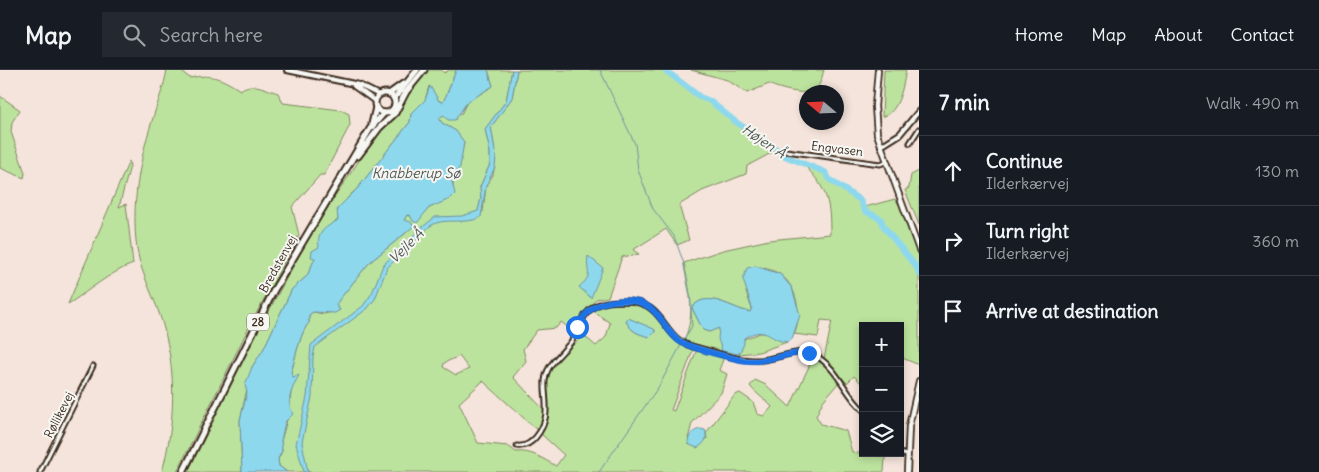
<!DOCTYPE html>
<meta charset="utf-8">
<style>
body{margin:0;font-family:Delius,sans-serif;background:#242831;color:#f1f3f6}
.controls{position:absolute;right:15px;bottom:15px;display:grid;overflow:hidden;border-radius:0px;box-shadow:0 2px 8px #0003}
.controls button{width:45px;height:45px;display:grid;place-items:center;padding:0;border:0;border-bottom:1px solid #363941;background:#171b24;color:#f1f3f6;font:25px sans-serif}
.compass{position:absolute;left:799px;top:15px;width:45px;height:45px;border-radius:50%;background:#171b24;box-shadow:0 2px 8px #0003;rotate:289deg}
.stop{position:absolute;width:15px;height:15px;margin:-11px;border:4px solid #1a73e8;border-radius:50%;background:#fff}
.stop.end{background:#1a73e8;border-color:#fff;box-shadow:0 1px 5px #0008}
.list{margin:0;padding:0;list-style:none}
h2{display:flex;justify-content:space-between;align-items:center;height:65px;margin:0;padding:0 20px;font-size:21px}
h2 small{font-size:16px;font-weight:400;color:#9ea1a6}
.list li{display:grid;grid-template-columns:32px 1fr auto;gap:15px;align-items:center;box-sizing:border-box;height:70px;padding:0 20px;border-top:1px solid #363941}
.list b{display:block;font-size:19px;white-space:nowrap}
.list p{margin:0;font-size:16px;white-space:nowrap;color:#9ea1a6}
.list em{font-size:16px;font-style:normal;color:#9ea1a6}
.icon{flex:none;width:28px;height:28px;fill:none;stroke:currentColor;stroke-width:2;stroke-linecap:round;stroke-linejoin:round}
.map{position:relative;flex:none;width:919px;height:402px;overflow:hidden}
header{display:flex;align-items:center;gap:30px;box-sizing:border-box;height:70px;padding:0 25px;background:#171b24;border-bottom:1px solid #363941}
header strong{font-size:24px}
nav{display:flex;gap:28px;margin-inline-start:auto;font-size:18px}
.search{width:350px;height:45px;background:#242831;display:flex;align-items:center;gap:12px;box-sizing:border-box;padding:0 18px;border-radius:0px;color:#9ea1a6;font-size:19px}
main{display:flex}
aside{flex:1;background:#171b24}
.map>svg:first-child{display:block}
.green{fill:#bce39e;stroke:#7c865e;fill-rule:evenodd}
.water{fill:#8ed8ee;stroke:#6d929b}
.lines{fill:none;stroke-linecap:round;stroke-linejoin:round}
.stream{stroke:#6d929b;stroke-width:1}
.river{stroke:#8ed8ee;stroke-width:6}
.minor-casing{stroke:#3b2a1e;stroke-width:7}
.tertiary-casing{stroke:#3b2a1e;stroke-width:8}
.secondary-casing{stroke:#3b2a1e;stroke-width:8}
.primary-casing{stroke:#3b2a1e;stroke-width:9}
.trunk-casing{stroke:#3b2a1e;stroke-width:9}
.minor{stroke:#f6f6f2;stroke-width:3}
.tertiary{stroke:#f6f6f2;stroke-width:4}
.secondary{stroke:#f6f6f2;stroke-width:4.5}
.primary{stroke:#f6f6f2;stroke-width:5}
.trunk{stroke:#f6f6f2;stroke-width:5}
.route{stroke:#1a73e8;stroke-width:6}
.labels{text-anchor:middle;stroke-width:4;stroke-linejoin:round;paint-order:stroke}
.shield{fill:#f6f6f2;stroke:#73675e;stroke-width:1}
.shield-label{font-size:11px;font-weight:bold;fill:#3b2a1e}
.street-label{font-size:12px;fill:#3b2a1e;stroke:#f6f6f2}
.water-label{font-size:14px;font-style:italic;fill:#505652;stroke:#f6f6f2}
</style>
<header>
<strong>Map</strong>
<div class="search"><svg class="icon" aria-label="search" viewBox="0 0 24 24"><circle cx="10" cy="10" r="6"/><path d="M15 15l6 6"/></svg>Search here</div>
<nav><a>Home</a><a>Map</a><a>About</a><a>Contact</a></nav>
</header>
<main>
<div class="map">
<svg width="919" height="402" viewBox="0 0 919 402">
<rect width="100%" height="100%" fill="#f5e4db"/>
<filter id="ink" filterUnits="userSpaceOnUse"><feTurbulence type="fractalNoise" baseFrequency=".02" numOctaves="2"/><feDisplacementMap in="SourceGraphic" scale="10" xChannelSelector="R" yChannelSelector="G"/><feConvolveMatrix kernelMatrix="1 2 1 2 8 2 1 2 1" color-interpolation-filters="sRGB"/></filter>
<g filter="url(#ink)">
<path class="green" d="M167 0H179L190 8C211 3 223 9 240 20 253 11 265 19 278 23L283 33 341 40 349 44 350 55 324 105H320L292 137 299 165 250 255 177 402H162C175 353 177 304 163 255 156 230 141 205 137 179 131 136 139 92 152 51 157 34 164 17 167 0Z
M426 0H442L444 3 449 0H456C454 6 445 29 443 32L439 31 429 16 425 30 411 44 410 52 357 119C347 127 339 137 338 150L330 155 307 206 292 219 263 280 252 297 240 350 242 402H188L234 305 311 163 364 83 382 59 398 46 407 25Z
M488 0H512L506 31 485 59 490 82V94L480 117 481 128 478 141 483 142 486 116 493 105 496 87 491 57 512 28 517 0H665L700 27 710 31 736 52 775 78 773 82 747 96 746 104 702 121 679 135 689 170 677 175 666 159 633 180 639 184 622 187 608 227 596 229 573 261 561 252 556 258 537 260 523 279 526 291 513 307 545 341 539 362 483 311 459 333 478 373 508 376 516 382C531 380 543 389 556 396L564 385 541 364C556 346 542 322 549 303 553 288 574 277 583 265L596 276 606 267 610 253 593 241 606 234H635L647 237 679 273 693 280 671 340 674 341 697 279 724 287 719 300 727 304 721 323 692 353 688 369H707L706 363 735 325 740 323 753 332 757 344 764 346 772 337C765 329 757 325 750 316L755 310 766 315 790 337 811 292 817 289 840 311 823 331 816 346 821 354 846 361 852 382 885 387 884 402H287L279 396 278 389 282 381 281 371 290 339 291 321 298 305 293 307 291 304C294 292 301 260 309 253V245L313 242 324 244 340 240 336 235 339 230 369 193 407 162 404 150 407 145 413 147C423 143 440 130 450 129 453 110 460 93 464 73L456 61 442 53 438 48 444 45 461 44 467 32 493 16ZM628 248 655 260V262L650 267C639 264 632 263 626 251ZM459 286 469 299 456 305 443 297 444 293Z
M691 0H824C822 6 821 14 816 19 808 27 778 19 769 14L747 23 727 10Z
M884 0H906C903 15 900 42 882 47Z
M0 26 20 40 12 52 11 62 25 103 24 108 0 98Z
M129 91 130 96 119 137 126 134 133 194C110 202 89 221 68 234Z
M815 96 823 99 837 115 861 129 865 137 895 129 900 136 919 187V295L900 287V256H863V315L854 306 847 313 824 289 832 251 821 250 818 267 794 264C803 245 797 214 778 203 771 199 762 198 755 196L746 222 752 239 750 242C732 239 706 218 692 238L703 260 709 262 719 257 722 281 684 271C696 241 690 223 684 193L723 180 769 170 830 164C830 133 828 120 806 97Z
M919 101V155L905 120 909 118 911 105Z
M760 263H767L787 272 759 282 739 284 744 269Z"/>
<path class="water" d="M456 0H488L493 16 467 32 455 50H448L444 45 439 48 442 53 456 61 464 72 460 97 452 111 455 124 450 129 429 138 417 153 413 151 410 145H407L404 150 411 152 414 156 369 193 339 230 336 235 340 240 335 243 313 242 309 245V253C301 260 294 292 291 303L293 307 299 305C293 317 285 330 293 344L285 352 281 371 282 381 278 389 279 396 287 402H242L240 350 247 323 245 315 252 297 263 280 292 219 307 206 315 188 311 187 312 181 319 177C316 161 327 157 338 150L337 139 357 119 410 52 411 44 425 30 430 16 439 31 443 32C445 29 454 6 456 0Z
M512 0H517L512 28 491 57 496 87 495 97 486 116 481 147C466 156 445 146 430 156L387 198 375 229 367 239 315 277 313 287 312 327 302 372 308 402H304L296 374 307 327 311 275 363 236 372 223 383 195 420 159 435 147 462 146 478 141 481 128 480 117 490 94V82L485 59 506 31Z
M588 186 603 198 591 228 579 217C595 203 585 203 588 186Z
M755 196 780 204 792 218 800 245 792 269 787 272C769 271 767 254 744 268V274L739 284 722 281 718 269 719 258 709 262 703 260 692 238C706 218 732 239 750 242L752 238 743 209 747 198Z
M628 248 654 259 655 262 650 267C639 264 632 263 626 251Z
M700 359 705 360C708 368 705 374 697 378L688 374C688 366 692 361 700 359Z"/>
<g class="lines">
<path class="stream" d="M600 0 635 74 638 100 653 139 674 166 683 191 690 226 692 256 684 270
M599 402 659 316 681 275"/>
<path class="river" d="M665 0 700 27 710 31 736 52 778 80 782 85 825 102 830 110 860 130 865 141 881 149 884 157 917 198 919 204"/>
<g class="minor-casing">
<path id="minor" d="M910 73 919 59
M786 81 880 94 886 92
M517 376C525 377 531 373 536 367 557 341 537 318 549 298 555 288 564 281 571 272 580 257 583 238 603 233 611 231 619 231 626 231 666 232 661 267 691 276 714 282 738 291 761 290 775 289 802 278 813 284 838 297 844 323 863 340
M899 383 907 385
M40 402 93 296"/>
</g>
<g class="tertiary-casing">
<path id="tertiary" d="M287 0 359 15 379 25
M354 16 375 31
M881 76 900 64 919 41"/>
</g>
<g class="secondary-casing">
<path id="secondary" d="M878 0 875 36 877 64 919 180
M907 402 909 356 919 311"/>
</g>
<g class="primary-casing">
<path id="primary" d="M375 33a10 10 0 1 1 20 0a10 10 0 1 1-20 0Z"/>
</g>
<g class="trunk-casing">
<path id="trunk" d="M389 24 403 14
M394 29 417 0
M372 54 376 37
M358 86 379 58 395 43 406 22 424 0
M183 402 274 220 370 59 384 43"/>
</g>
<use href="#minor" class="minor"/>
<use href="#tertiary" class="tertiary"/>
<use href="#secondary" class="secondary"/>
<use href="#primary" class="primary"/>
<use href="#trunk" class="trunk"/>
</g>
</g>
<g class="lines" filter="url(#ink)">
<path class="route" d="M577 257C580 252 584 246 588 242 601 229 634 226 649 237 662 246 667 262 679 271 689 278 728 287 741 290 765 295 787 281 809 283"/>
</g>
<g class="labels">
<rect class="shield" x="247" y="243.5" width="22" height="17" rx="4"/>
<g class="shield-label">
<text x="258" y="256">28</text>
</g>
<g class="street-label">
<text transform="translate(837 79) rotate(7)" y="4">Engvasen</text>
<text transform="translate(278 194) rotate(-61)" y="4">Bredstenvej</text>
<text transform="translate(59 345) rotate(-63)" y="4">Røllikevej</text>
</g>
<g class="water-label">
<text transform="translate(764 71) rotate(34)" y="5">Højen Å</text>
<text x="416" y="108">Knabberup Sø</text>
<text transform="translate(406 176) rotate(-44)" y="5">Vejle Å</text>
</g>
</g>
</svg>
<div class="controls">
<button>+</button>
<button>−</button>
<button><svg class="icon" aria-label="layers" viewBox="0 0 24 24"><path d="M12 4l9 5-9 5-9-5zM3 14l9 5 9-5"/></svg></button>
</div>
<svg class="compass" viewBox="-18 -18 36 36"><path d="M0-13l5 13h-10z" fill="#e53935"/><path d="M0 13l5-13h-10z" fill="#9ea1a6"/></svg>
<div class="stop" style="left:577px;top:257px"></div>
<div class="stop end" style="left:809px;top:283px"></div>
</div>
<aside>
<h2>7 min<small>Walk · 490 m</small></h2>
<ul class="list">
<li><svg class="icon" aria-label="ahead" viewBox="0 0 24 24"><path d="M12 20V5M6 11l6-6 6 6"/></svg><div><b>Continue</b><p>Ilderkærvej</p></div><em>130 m</em></li>
<li><svg class="icon" aria-label="right" viewBox="0 0 24 24"><path d="M7 20v-9h11M14 6l5 5-5 5"/></svg><div><b>Turn right</b><p>Ilderkærvej</p></div><em>360 m</em></li>
<li><svg class="icon" aria-label="arrive" viewBox="0 0 24 24"><path d="M6 21V4h12l-3 4 3 4H6"/></svg><div><b>Arrive at destination</b></div></li>
</ul>
</aside>
</main>
